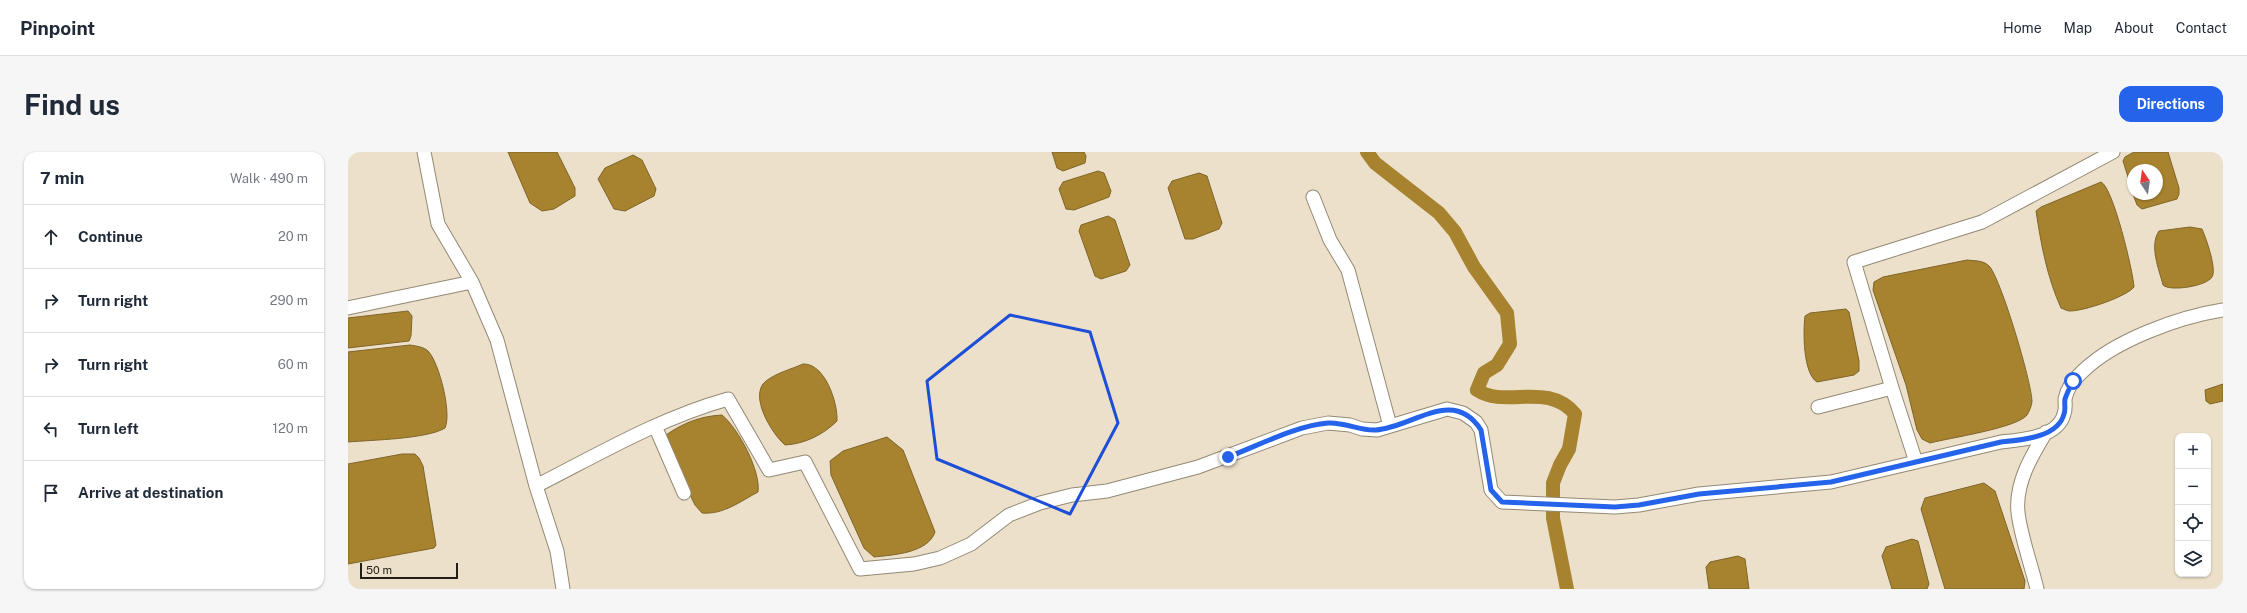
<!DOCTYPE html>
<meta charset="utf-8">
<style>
body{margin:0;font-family:"Public Sans",sans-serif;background:#f6f6f7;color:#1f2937}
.controls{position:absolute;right:12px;bottom:12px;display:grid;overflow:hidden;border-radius:8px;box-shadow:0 1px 3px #0004}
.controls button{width:36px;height:36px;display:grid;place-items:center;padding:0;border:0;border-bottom:1px solid #e0e1e3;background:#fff;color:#1f2937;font:20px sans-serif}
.compass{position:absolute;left:1779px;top:12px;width:36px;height:36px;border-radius:50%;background:#fff;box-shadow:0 1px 3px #0004;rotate:347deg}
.scale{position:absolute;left:12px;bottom:10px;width:98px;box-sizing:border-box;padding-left:4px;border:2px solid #221e16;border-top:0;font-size:11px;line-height:14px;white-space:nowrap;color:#221e16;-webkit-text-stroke:3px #ece0ca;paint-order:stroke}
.stop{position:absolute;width:12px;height:12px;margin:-9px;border:3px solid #2563eb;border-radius:50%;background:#fff}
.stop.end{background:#2563eb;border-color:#fff;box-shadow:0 1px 4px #0008}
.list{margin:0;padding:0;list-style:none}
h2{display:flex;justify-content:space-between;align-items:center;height:52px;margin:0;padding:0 16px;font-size:17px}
h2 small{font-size:13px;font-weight:400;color:#747a83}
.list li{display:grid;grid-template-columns:26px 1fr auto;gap:12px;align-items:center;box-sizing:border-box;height:64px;padding:0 16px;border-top:1px solid #e0e1e3}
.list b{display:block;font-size:15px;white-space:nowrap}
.list em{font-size:13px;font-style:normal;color:#747a83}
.icon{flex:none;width:22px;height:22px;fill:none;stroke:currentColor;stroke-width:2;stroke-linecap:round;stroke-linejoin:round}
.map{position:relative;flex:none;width:1875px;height:437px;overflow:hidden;border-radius:12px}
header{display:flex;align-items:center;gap:24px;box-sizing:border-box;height:56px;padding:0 20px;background:#fff;border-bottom:1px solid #e0e1e3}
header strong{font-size:19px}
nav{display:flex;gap:22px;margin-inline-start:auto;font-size:14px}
.intro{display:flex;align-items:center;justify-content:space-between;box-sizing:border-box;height:96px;padding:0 24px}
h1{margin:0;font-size:28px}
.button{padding:10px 18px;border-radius:12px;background:#2563eb;color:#fff;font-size:14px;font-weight:700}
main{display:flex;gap:24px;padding:0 24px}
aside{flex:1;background:#fff;border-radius:12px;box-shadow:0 1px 3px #0004}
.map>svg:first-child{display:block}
.water{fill:#a7832f;stroke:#7f6528}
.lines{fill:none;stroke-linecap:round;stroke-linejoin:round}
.canal{stroke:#a7832f;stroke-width:14}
.street-casing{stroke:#938974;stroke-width:15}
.street{stroke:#fff;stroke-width:13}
.route{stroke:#2563eb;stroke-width:5}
.marked{fill:none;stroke:#1d4ed8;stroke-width:3;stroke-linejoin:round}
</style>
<header>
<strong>Pinpoint</strong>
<nav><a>Home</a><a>Map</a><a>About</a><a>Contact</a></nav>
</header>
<div class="intro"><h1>Find us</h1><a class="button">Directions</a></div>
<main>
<aside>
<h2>7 min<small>Walk · 490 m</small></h2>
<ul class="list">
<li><svg class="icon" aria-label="ahead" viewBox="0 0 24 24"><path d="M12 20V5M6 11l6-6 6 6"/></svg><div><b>Continue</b></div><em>20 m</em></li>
<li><svg class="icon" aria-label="right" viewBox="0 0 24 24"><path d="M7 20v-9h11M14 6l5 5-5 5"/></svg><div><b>Turn right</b></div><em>290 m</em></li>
<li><svg class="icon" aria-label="right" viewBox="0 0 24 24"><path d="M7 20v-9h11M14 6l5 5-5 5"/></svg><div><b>Turn right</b></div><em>60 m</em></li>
<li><svg class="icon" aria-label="left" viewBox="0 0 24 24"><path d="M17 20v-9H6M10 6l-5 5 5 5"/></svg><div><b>Turn left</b></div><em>120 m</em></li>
<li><svg class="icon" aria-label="arrive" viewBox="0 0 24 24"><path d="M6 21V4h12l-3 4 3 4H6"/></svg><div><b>Arrive at destination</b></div></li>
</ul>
</aside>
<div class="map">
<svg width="1875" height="437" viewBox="0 0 1875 437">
<rect width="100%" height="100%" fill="#ece0ca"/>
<path class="water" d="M160 0H209L227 36V44L206 57 194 59 182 51Z
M704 0H736L738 4 737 11 715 19 709 16Z
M1786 0H1820L1831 36V42L1829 47 1794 57 1789 53 1785 42H1809V18H1785V41L1775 9 1777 5Z
M285 3 294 8 308 37 306 44 277 59 266 57 250 27 257 16Z
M750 19 756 21 763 39 761 45 726 58 718 57 711 37 715 30Z
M851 21 859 24 874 71 871 77 845 87H837L820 36 824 29Z
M1753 30C1765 35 1785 119 1786 135 1778 145 1736 159 1722 159 1719 159 1716 157 1713 156 1699 125 1693 92 1688 59L1693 55Z
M760 64 767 68 782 113 778 119 753 127 747 124 731 79 733 73Z
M1842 75 1854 77C1858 86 1869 117 1864 125 1859 134 1822 140 1815 133 1811 117 1801 94 1811 79Z
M1619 108C1627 109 1636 108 1642 115 1654 131 1683 228 1684 249 1684 253 1681 260 1679 263 1669 276 1601 286 1582 291L1574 287 1569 278 1558 233 1525 138 1526 130 1535 125Z
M1498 157 1501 160 1511 209V219L1506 223 1469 230C1455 221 1455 180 1457 164L1462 161Z
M60 159 64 164 63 184 61 189 0 196V166Z
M62 193C68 194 76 195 80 199 91 210 104 261 97 276 79 287 24 288 0 290V200Z
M455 212C477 211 490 251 489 269 475 283 456 292 437 293 424 282 400 243 418 229 428 221 444 217 455 212Z
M1875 232V249L1862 252 1858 249 1857 238Z
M374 263C390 276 413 319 410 340 393 349 375 363 354 361L347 353 318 293V283C335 271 353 264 374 263Z
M539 285 555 298 587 380C580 401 545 403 526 405L516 396 483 323 482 309 495 299Z
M54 302H67L71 306 75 314 88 393 86 396 0 412V312Z
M1636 331 1647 339 1677 429 1676 437H1597L1573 357 1577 346Z
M1564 387 1570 389 1581 432 1579 437H1544L1534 404 1538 395Z
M1390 404 1397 407 1401 437H1361L1358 415 1362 410Z"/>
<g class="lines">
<path class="canal" d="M1019 0 1027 11 1091 61 1107 80 1126 115 1159 161 1162 192 1149 213 1136 221 1129 238C1158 257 1199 229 1227 262L1221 297 1212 313 1205 331V366L1219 437"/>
<g class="street-casing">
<path id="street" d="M76 0 90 72 124 130 149 188 188 334 209 399 215 437
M965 45 982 88 1000 118 1042 274
M0 156 124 130
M1544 236 1506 110 1634 70 1765 0
M1470 255 1544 236 1568 310
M307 274 336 341
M188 334C251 302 312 266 380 247L421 318 457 310 512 417 566 412 592 406 623 392 661 363 692 351 724 343 759 339 850 315 954 276 980 271 1002 273 1014 277 1029 278 1099 257 1115 261 1128 270 1133 278 1143 338 1154 350 1267 355 1291 353 1351 342 1483 330 1653 290C1672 288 1710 286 1716 262 1718 257 1717 252 1717 247 1719 236 1727 226 1735 219 1767 188 1831 165 1875 158
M1689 437C1684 415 1672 382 1670 360 1667 331 1684 303 1698 280"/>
</g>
<use href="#street" class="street"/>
</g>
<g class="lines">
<path class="route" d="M880 305C909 294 950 273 980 271 997 270 1012 279 1028 278 1064 276 1105 234 1133 278L1143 338 1154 350 1267 355 1291 353 1351 342 1483 330 1653 290C1672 288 1710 286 1716 262 1718 257 1716 252 1717 247 1719 241 1722 235 1725 229"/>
</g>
<path class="marked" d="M662 163 742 180 770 271 722 362 589 307 579 229Z"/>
</svg>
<div class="controls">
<button>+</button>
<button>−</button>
<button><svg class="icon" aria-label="locate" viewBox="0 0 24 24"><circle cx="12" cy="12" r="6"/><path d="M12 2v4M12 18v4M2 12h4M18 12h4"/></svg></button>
<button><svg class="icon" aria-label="layers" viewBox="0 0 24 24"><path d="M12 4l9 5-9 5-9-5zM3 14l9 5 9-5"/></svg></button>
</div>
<svg class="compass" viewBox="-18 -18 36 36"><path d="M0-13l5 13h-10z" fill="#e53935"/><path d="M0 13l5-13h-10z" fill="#747a83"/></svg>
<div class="scale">50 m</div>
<div class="stop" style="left:1725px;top:229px"></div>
<div class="stop end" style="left:880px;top:305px"></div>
</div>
</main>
